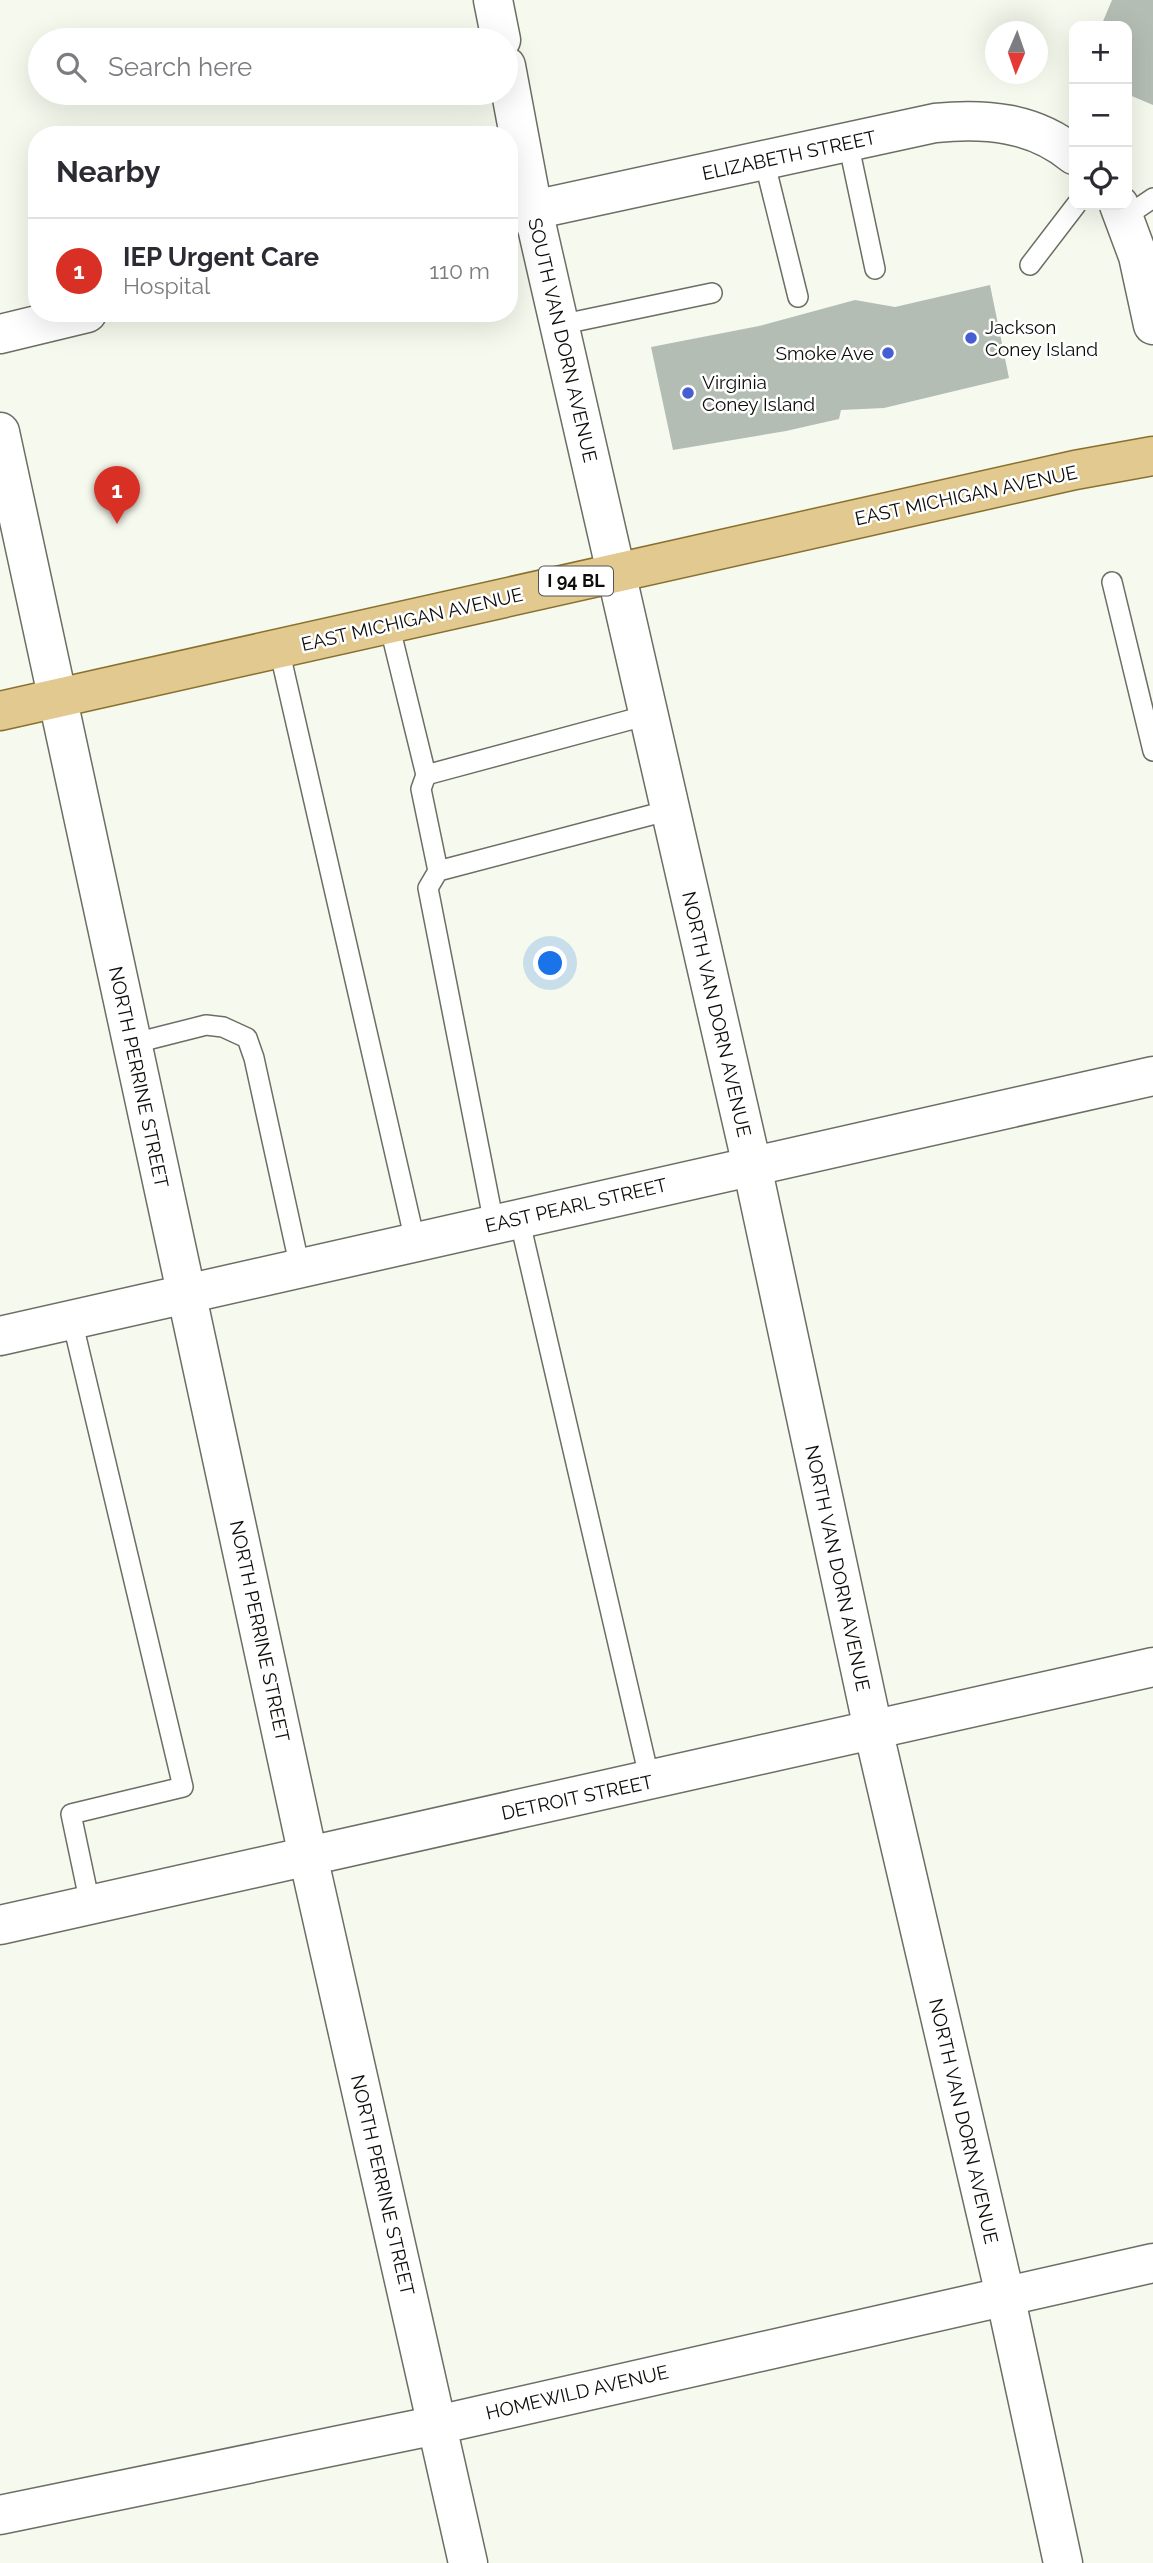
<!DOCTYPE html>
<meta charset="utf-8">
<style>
body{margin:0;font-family:Raleway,sans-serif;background:#f7f7f7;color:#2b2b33}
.controls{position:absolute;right:21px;top:21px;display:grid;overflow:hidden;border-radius:14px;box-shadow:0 7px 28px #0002}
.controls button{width:63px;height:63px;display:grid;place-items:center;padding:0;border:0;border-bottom:2px solid #e1e1e2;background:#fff;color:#2b2b33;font:35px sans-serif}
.compass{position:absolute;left:985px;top:21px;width:63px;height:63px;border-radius:50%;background:#fff;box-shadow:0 7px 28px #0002;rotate:182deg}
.you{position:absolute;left:551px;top:964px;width:24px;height:24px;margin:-18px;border:5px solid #fff;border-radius:50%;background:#1a73e8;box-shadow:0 0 0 10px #1a73e833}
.badge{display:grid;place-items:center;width:46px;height:46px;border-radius:50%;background:#d93025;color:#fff;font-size:23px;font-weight:700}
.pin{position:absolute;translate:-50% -58px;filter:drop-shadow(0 2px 4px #0008)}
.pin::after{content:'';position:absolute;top:37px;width:24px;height:21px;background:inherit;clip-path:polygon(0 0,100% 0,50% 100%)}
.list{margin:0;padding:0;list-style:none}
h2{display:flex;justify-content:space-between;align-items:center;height:91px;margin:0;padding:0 28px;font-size:30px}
h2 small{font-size:23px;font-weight:400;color:#7c7c81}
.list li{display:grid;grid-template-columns:46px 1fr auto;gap:21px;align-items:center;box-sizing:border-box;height:105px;padding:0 28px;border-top:2px solid #e1e1e2}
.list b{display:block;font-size:26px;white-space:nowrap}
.list p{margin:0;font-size:23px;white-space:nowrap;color:#7c7c81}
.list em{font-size:23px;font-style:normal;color:#7c7c81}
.icon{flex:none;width:38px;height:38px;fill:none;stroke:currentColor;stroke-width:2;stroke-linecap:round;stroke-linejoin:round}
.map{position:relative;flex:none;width:1153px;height:2563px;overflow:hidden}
.search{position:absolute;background:#fff;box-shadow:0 7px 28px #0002;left:28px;top:28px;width:490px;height:77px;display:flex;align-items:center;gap:18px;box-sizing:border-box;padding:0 24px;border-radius:38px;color:#7c7c81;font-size:26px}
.panel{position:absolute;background:#fff;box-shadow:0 7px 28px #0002;left:28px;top:126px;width:490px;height:196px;border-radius:28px}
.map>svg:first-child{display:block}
.building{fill:#b4bdb4}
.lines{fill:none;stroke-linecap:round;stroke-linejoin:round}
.lane-casing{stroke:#6b6e63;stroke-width:22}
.street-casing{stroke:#6b6e63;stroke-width:41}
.primary-casing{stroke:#89702f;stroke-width:41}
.lane{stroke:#fff;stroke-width:19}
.street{stroke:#fff;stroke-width:38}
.primary{stroke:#e1c98f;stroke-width:38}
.poi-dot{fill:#455ed1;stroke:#fff;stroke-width:2.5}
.labels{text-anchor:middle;stroke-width:5;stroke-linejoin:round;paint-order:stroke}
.shield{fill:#fff;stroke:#555653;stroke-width:2}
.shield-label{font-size:18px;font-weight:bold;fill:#0c0d09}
.street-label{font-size:19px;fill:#0c0d09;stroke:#fff}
.poi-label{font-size:19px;fill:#0c0d09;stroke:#fff;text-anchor:start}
</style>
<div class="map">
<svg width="1153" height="2563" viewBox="0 0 1153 2563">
<rect width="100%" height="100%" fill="#f6f9ed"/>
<path class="building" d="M1112 0H1153V105L1127 94V26H1101Z
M990 285 1009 378 884 408 841 410 839 419 786 431 673 450 651 347 759 326 855 300 895 307Z"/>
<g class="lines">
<g class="lane-casing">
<path id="lane" d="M848 142 875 269
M764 160 798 297
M1125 217 1153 198
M1030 265 1076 205
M559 325 712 293
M1112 582 1153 751
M389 624 426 775
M279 649 415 1241
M438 871 421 789 426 775 648 715
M131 1044 206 1025 223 1027 247 1038 254 1058 300 1268
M519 1218 650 1781
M494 1224 428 888 438 871 670 810
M72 1320 183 1787 71 1814 90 1904"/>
</g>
<g class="street-casing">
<path id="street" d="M493 0 501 40
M506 66 533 210 752 1166 873 1729 1005 2295 1063 2563
M1119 205 1138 256 1153 325
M510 215 935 123C986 118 1034 122 1074 155
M0 334 87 313
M0 432 308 1856 468 2563
M0 1336 1153 1076
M0 1925 1153 1667
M0 2515 437 2425 1153 2263"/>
</g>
<g class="primary-casing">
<path id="primary" d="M0 711 1075 470 1153 456"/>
</g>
<use href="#lane" class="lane"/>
<use href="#street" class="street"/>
<use href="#primary" class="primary"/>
</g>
<g class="poi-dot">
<circle cx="971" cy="338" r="7"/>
<circle cx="888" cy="353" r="7"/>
<circle cx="688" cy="393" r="7"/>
</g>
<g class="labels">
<rect class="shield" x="539" y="566.5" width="74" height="29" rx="5"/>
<g class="shield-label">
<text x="576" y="587">I 94 BL</text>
</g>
<g class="street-label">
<text transform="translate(789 155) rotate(-12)" y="7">ELIZABETH STREET</text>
<text transform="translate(563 340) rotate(77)" y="7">SOUTH VAN DORN AVENUE</text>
<text transform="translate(966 495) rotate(-12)" y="7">EAST MICHIGAN AVENUE</text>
<text transform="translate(412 619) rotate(-13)" y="7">EAST MICHIGAN AVENUE</text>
<text transform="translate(717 1014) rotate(77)" y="7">NORTH VAN DORN AVENUE</text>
<text transform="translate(139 1077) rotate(78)" y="7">NORTH PERRINE STREET</text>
<text transform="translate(576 1205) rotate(-13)" y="7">EAST PEARL STREET</text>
<text transform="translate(838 1568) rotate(78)" y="7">NORTH VAN DORN AVENUE</text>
<text transform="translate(260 1631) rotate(78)" y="7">NORTH PERRINE STREET</text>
<text transform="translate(577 1797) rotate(-12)" y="7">DETROIT STREET</text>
<text transform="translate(964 2121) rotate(77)" y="7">NORTH VAN DORN AVENUE</text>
<text transform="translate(383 2185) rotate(77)" y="7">NORTH PERRINE STREET</text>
<text transform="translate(577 2392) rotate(-13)" y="7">HOMEWILD AVENUE</text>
</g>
<g class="poi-label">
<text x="985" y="334">Jackson<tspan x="985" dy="22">Coney Island</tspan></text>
<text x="874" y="360" text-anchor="end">Smoke Ave</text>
<text x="702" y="389">Virginia<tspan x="702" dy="22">Coney Island</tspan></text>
</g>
</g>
</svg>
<div class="controls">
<button>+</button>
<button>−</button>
<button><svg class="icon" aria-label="locate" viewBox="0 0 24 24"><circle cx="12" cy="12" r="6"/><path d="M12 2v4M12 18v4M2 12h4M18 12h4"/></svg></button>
</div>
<svg class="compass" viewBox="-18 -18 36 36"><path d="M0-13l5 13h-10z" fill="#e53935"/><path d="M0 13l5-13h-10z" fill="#7c7c81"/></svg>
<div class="you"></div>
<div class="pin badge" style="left:117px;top:524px">1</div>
<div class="search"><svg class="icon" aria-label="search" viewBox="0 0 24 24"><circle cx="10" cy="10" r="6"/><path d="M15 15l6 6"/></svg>Search here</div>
<section class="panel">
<h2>Nearby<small></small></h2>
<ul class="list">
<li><span class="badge">1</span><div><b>IEP Urgent Care</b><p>Hospital</p></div><em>110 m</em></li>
</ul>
</section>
</div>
